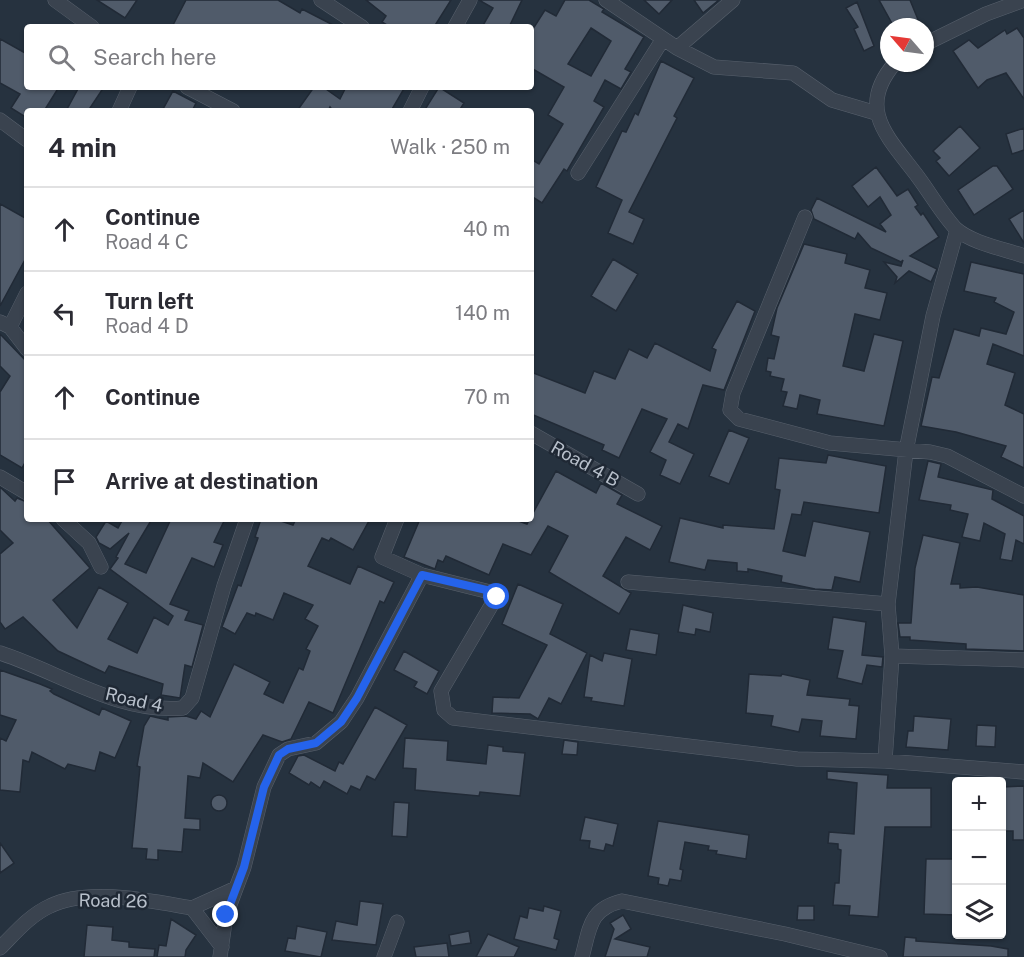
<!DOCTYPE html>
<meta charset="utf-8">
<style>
body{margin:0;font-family:"Public Sans",sans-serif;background:#f7f7f7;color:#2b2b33}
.controls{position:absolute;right:18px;bottom:18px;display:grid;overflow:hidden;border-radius:6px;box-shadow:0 2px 4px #0004}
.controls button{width:54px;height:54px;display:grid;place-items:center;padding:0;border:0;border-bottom:2px solid #e1e1e2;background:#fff;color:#2b2b33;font:30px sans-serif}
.compass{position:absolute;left:880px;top:18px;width:54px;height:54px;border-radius:50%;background:#fff;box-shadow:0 2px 4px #0004;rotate:298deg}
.stop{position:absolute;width:18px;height:18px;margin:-14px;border:4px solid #2563eb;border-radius:50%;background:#fff}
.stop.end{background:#2563eb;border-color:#fff;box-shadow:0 2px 6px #0008}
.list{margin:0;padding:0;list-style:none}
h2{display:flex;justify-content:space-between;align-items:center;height:78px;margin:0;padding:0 24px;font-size:26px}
h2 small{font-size:20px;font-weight:400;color:#7c7c81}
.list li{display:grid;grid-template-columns:39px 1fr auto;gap:18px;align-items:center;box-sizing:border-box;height:84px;padding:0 24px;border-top:2px solid #e1e1e2}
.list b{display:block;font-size:22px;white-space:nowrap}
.list p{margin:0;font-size:20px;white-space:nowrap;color:#7c7c81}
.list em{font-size:20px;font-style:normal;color:#7c7c81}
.icon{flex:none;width:33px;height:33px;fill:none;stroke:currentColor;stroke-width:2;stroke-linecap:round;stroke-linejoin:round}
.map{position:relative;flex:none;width:1024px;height:957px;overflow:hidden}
.search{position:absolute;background:#fff;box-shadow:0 2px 4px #0004;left:24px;top:24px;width:510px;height:66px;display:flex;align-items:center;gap:15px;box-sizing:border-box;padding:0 21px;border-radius:6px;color:#7c7c81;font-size:22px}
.panel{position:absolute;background:#fff;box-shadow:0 2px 4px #0004;left:24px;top:108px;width:510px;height:414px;border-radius:6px}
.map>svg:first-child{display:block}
.building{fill:#505b6a;stroke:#212a36;stroke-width:1.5;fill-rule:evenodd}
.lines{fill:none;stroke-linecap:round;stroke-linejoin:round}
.minor-casing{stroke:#58616d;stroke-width:15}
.minor{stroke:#3a434f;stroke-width:14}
.route{stroke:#2563eb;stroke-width:8}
.labels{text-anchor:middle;stroke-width:5;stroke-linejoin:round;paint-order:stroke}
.street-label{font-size:18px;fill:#b7bfca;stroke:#1f2834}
</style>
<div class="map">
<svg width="1024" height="957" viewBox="0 0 1024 957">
<rect width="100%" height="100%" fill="#26323f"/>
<path class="building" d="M97 0H137L125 18Z
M186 0H278L300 13 302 9 337 27H172Z
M366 0H451L434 27H390L382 22 386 16Z
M479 0H522L509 27H482L493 8Z
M565 0H589L604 9 602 12 644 37 625 69 631 72 621 89 605 80 594 101 604 107 567 171 564 169 542 203 531 196V159L539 164 563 124 548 115 564 87 531 68V32L545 10 556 16ZM591 28 611 41 591 76 568 64Z
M644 0H672L659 14Z
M694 0H719L703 13Z
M879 0H910L919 22 907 27H894Z
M857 2 874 46 864 51 854 29 858 27 846 8Z
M1017 28 1024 38V99L1006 73 987 80 978 88 953 51 969 40 978 48 1005 30 1007 34Z
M0 39 27 54V87H59L44 111H27V118L11 108 20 94 0 83Z
M661 61 694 78 674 116 677 118 629 212 644 219 633 244 608 233 622 200 596 187 622 131 626 132 635 113 638 115Z
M79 87H104L88 111H66Z
M314 87H323L340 99 346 87H405L391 111H333L330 107 328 111H297Z
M439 87 464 103 459 111H424Z
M173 91 196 103 192 111H162Z
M960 126 980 148 949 176 936 161 940 158 933 151Z
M1024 128V150L1012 154 1006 134Z
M993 166H997L1013 189 974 215 958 190Z
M876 167 897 196 908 189 918 205 915 207 921 215 923 213 939 237 910 256 937 269 931 282 909 271 895 283 897 277 884 262 901 266 903 260 901 262 871 248 858 233 855 239 814 219 811 210 817 198 886 232 880 224 891 215 880 197 868 207 852 186Z
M0 204 27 219V256L0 306Z
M1024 210V243L1009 219Z
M804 244 847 254 845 263 870 270 865 288 887 293 880 320 855 314 843 366 864 371 874 334 903 341 884 426 817 414 820 400 800 395 797 409 783 406 787 392 781 391 784 379 770 376 771 372 766 371 768 358 774 359 779 337 771 335 777 308Z
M613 259 638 274 616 311 591 296Z
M971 262 1024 274V356L993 344 987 364 1015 373 1005 405 1024 414V468L1001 457 1006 446 956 432 921 426 932 377 939 378 954 329 979 336 981 328 1006 334 1014 312 994 302 996 298 964 291Z
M737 301 755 311 724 390 703 385 688 429 678 424 669 442 694 454 680 484 660 475 666 460 650 452 667 419 642 409 619 458 602 450 604 445 531 414V372L585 393 594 371 615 379 629 349 647 358 655 343 710 371 716 350 712 348Z
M0 334 27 362V459L22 468 0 455V392L10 376 0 366Z
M729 430 749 438 729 484 709 476Z
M828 455 886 466 879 513 804 502 801 515 792 514 783 551 805 556 813 521 870 532 860 582 835 577 832 590 815 589 781 582 782 576 748 569V572L737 571V563L708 560 705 570 669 562 680 518 723 528V525L774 529 780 490 775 489 779 458 826 463Z
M928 461 941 464 938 477 993 490 992 499 1024 516V544L1016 540 1012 561 1000 559 1005 534 984 523 980 541 962 537 968 514 950 510 951 505 919 500Z
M556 471 596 493 601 483 622 495 617 504 662 526 650 550 626 537 603 576 631 593 619 614 549 572 568 536 548 526 531 555 503 544 489 575 446 556 443 562 438 560 435 569 404 557 420 519H513L527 524Z
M0 487 15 501 17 498 27 502V519H47L90 568 53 600 77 628 99 587 128 603 108 639 137 653 154 617 168 625 173 616 110 569 118 558 116 557 129 533 110 549 99 543 96 537 106 521 118 528 123 519H152L125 564 146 573 171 519H225L214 542 223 545 214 567 192 558 170 604 189 611 185 620 203 625 192 667 185 665 180 698 161 695 163 684 109 666 105 673 58 651 23 617 5 629 0 622V554L13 543 0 530Z
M261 519H275L293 525 296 519H370L353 550 331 538 329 541 322 538 308 566 350 584 358 566 394 582 384 603 380 601 333 713 309 702 291 739 282 742 263 735 233 782 203 763 200 778 188 776 185 818 200 819V830L184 829 182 852 158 850V860L146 859 147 849 132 848 140 767 137 766 144 726 150 716 168 720V717L186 716 196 719 201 711 210 717 234 664 270 682 264 694 283 703 299 668 303 670 310 651 306 649 318 626 305 619 313 605 284 593 273 620 256 613 255 616 247 613 235 634 222 627 238 585 241 586 258 538 255 537Z
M923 535 960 543 951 584H960V588L977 587 1024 595V651L966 649V644L910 640V637H900L898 623H911L915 568Z
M518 584 563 604 550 634 587 653 561 704 549 698 538 719 530 714 492 713 493 697 519 698 547 645 502 624Z
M683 605 713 613 710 632 696 629 695 635 678 632Z
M833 617 866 622 862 655 883 657 882 667 867 665 862 684 837 678 843 651 828 649Z
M630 629 659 634 656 655 626 650Z
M404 651 439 671 427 694 414 687 417 682 394 670Z
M604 653 632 659 624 706 591 701 592 698 584 697 590 655 602 661Z
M0 670 40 684 52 689 50 691 54 694 99 715 102 708 131 721 115 758 100 752 95 771 68 764 65 769 32 752 29 762 23 760 20 792 0 790V738L6 741 16 720 0 715Z
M749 674 781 676 782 674 810 680 807 695 850 699 849 705 859 706 856 739 820 736 822 721 802 719 799 732 771 726 773 716 746 713Z
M375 707 407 725 375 780 367 776 360 790 351 786 347 794 324 781 320 788 311 782 309 785 289 773 298 756 304 755 335 771 339 762 343 764Z
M914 716 951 719 948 750 906 747 908 731H913Z
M977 725 996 726 995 747 976 746Z
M405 738 448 741 447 760 486 764 488 745 503 747V751L525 753 520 796 480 792 479 796 415 790 416 769 403 768Z
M564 740 578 742 577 755 562 754Z
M827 771 888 775 887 788H931V827H885L878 917 849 915 850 906 833 905 835 883H839L841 850 838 849V844L828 843 829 832 854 834 857 783 827 779Z
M1024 786V840H1013V831H1002V787Z
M211 803a8 8 0 1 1 16 0a8 8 0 1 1-16 0Z
M394 802 409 803 407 837 392 836Z
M585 817 618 824 613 846 606 844 604 851 589 848 590 841 580 840Z
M658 821 749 835 746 859 716 854 717 851 708 850 709 846 685 842 680 869 683 870 681 881 670 879 668 886 658 884 659 878 648 876Z
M0 843 14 863 0 873Z
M926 859H957V915L924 914Z
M360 901 383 904 376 945 332 940 336 921 357 925Z
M544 906 561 911 554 938 559 940 556 950 514 939 520 916 527 918 529 908 543 911Z
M798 906H814V920H797Z
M623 915 631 929 615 939 650 947 647 957H605L614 929 610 923Z
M171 919 196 935 186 950 185 957H157L159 945 166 946Z
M87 925 113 927 112 940 129 942V947L155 949 154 957H84Z
M297 926 327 932 321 957 285 951 288 938 295 939Z
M469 931 471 943 451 946 449 935Z
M488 934 519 947 514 957H476Z
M905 937 916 938V941L991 946 1008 949V957H903Z
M447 943 449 957H416L414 947Z"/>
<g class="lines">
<g class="minor-casing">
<path id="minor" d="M55 0 92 27
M321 0 362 27
M606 0 677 48 714 67 793 73 832 100 876 113
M455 27 470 0
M925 44 986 14 1024 0
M677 48 733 0
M895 63C855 109 889 138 918 177 930 193 942 214 956 229 972 243 1004 249 1024 256
M187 87 233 111
M119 111 130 87
M410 111 422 87
M0 120 27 140
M578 173 663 39
M805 217 733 393 730 410 739 419 830 443 930 452 947 456 1024 496
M0 322 10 327 27 349
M10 327 27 293
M531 433 638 494
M0 477 27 493
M63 519 89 543 101 567
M397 519 382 557 422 575 498 594 441 691 444 710 453 718 797 759 885 761 1024 772
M628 582 888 604
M0 653C59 672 119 714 183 708L192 698 224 586 247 519
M892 656 1024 660
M885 761 892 656 888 604 906 451 933 316 957 230
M192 908 236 888
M0 948C15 933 30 915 50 906 88 887 151 901 192 908L222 947
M220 957 226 915 244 867 264 787 279 755 288 749 316 743 341 722 357 698 422 575
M384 957 397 922
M582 957C590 928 589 909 622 901L785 934 880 957"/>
</g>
<use href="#minor" class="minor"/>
</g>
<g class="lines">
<path class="route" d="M226 915 244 867 264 787 279 755 288 749 316 743 341 722 357 698 422 575 495 592 497 597"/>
</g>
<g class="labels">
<g class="street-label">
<text transform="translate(585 464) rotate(29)" y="6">Road 4 B</text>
<text transform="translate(134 700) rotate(13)" y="6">Road 4</text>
<text transform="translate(113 901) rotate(1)" y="6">Road 26</text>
</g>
</g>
</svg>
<div class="controls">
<button>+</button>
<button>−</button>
<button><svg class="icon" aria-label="layers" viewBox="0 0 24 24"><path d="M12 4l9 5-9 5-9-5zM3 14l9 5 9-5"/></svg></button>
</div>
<svg class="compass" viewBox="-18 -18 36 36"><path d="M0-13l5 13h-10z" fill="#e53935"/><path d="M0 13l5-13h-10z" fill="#7c7c81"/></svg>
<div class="stop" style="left:497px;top:597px"></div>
<div class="stop end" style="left:226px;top:915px"></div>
<div class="search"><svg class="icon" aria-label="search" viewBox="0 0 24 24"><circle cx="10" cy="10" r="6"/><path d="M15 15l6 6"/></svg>Search here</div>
<section class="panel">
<h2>4 min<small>Walk · 250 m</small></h2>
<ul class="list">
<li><svg class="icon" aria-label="ahead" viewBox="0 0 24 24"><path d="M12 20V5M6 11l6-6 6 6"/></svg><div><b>Continue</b><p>Road 4 C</p></div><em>40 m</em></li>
<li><svg class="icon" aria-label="left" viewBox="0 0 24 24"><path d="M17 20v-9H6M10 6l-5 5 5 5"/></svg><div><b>Turn left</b><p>Road 4 D</p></div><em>140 m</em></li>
<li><svg class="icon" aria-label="ahead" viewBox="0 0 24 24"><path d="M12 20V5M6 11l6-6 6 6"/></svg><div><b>Continue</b></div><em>70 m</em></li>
<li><svg class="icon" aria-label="arrive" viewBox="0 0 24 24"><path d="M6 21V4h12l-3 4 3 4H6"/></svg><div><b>Arrive at destination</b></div></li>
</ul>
</section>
</div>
